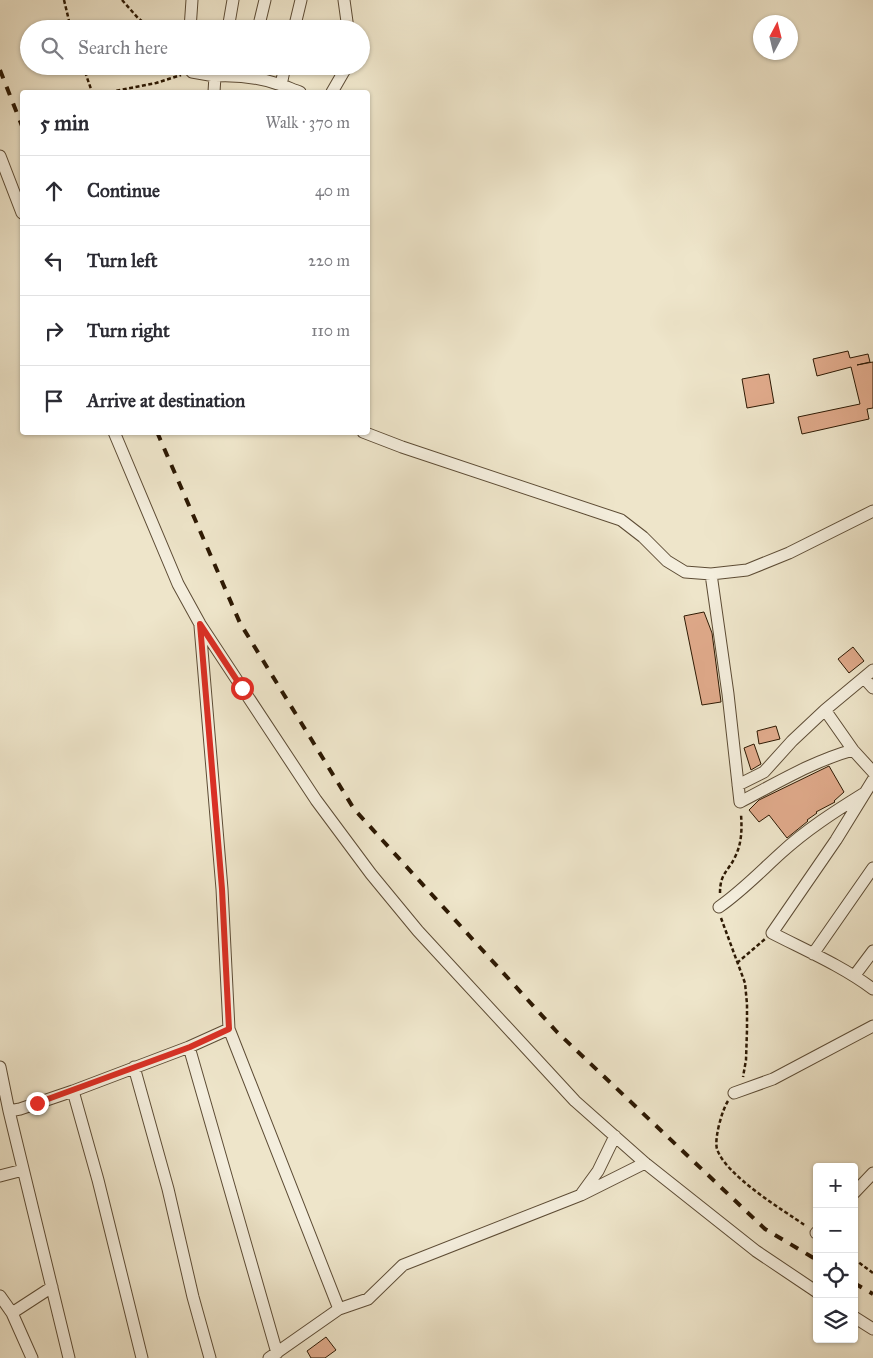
<!DOCTYPE html>
<meta charset="utf-8">
<style>
body{margin:0;font-family:"IM FELL Great Primer",serif;background:#f2f2f3;color:#2b2b33}
.controls{position:absolute;right:15px;bottom:15px;display:grid;overflow:hidden;border-radius:5px;box-shadow:0 1px 4px #0004}
.controls button{width:45px;height:45px;display:grid;place-items:center;padding:0;border:0;border-bottom:1px solid #e1e1e2;background:#fff;color:#2b2b33;font:25px sans-serif}
.compass{position:absolute;left:753px;top:15px;width:45px;height:45px;border-radius:50%;background:#fff;box-shadow:0 1px 4px #0004;rotate:7deg}
.stop{position:absolute;width:15px;height:15px;margin:-11px;border:4px solid #d93025;border-radius:50%;background:#fff}
.stop.end{background:#d93025;border-color:#fff;box-shadow:0 1px 5px #0008}
.list{margin:0;padding:0;list-style:none}
h2{display:flex;justify-content:space-between;align-items:center;height:65px;margin:0;padding:0 20px;font-size:21px}
h2 small{font-size:16px;font-weight:400;color:#7c7c81}
.list li{display:grid;grid-template-columns:32px 1fr auto;gap:15px;align-items:center;box-sizing:border-box;height:70px;padding:0 20px;border-top:1px solid #e1e1e2}
.list b{display:block;font-size:19px;white-space:nowrap}
.list em{font-size:16px;font-style:normal;color:#7c7c81}
.icon{flex:none;width:28px;height:28px;fill:none;stroke:currentColor;stroke-width:2;stroke-linecap:round;stroke-linejoin:round}
.map{position:relative;flex:none;width:873px;height:1358px;overflow:hidden}
.search{position:absolute;background:#fff;box-shadow:0 1px 4px #0004;left:20px;top:20px;width:350px;height:55px;display:flex;align-items:center;gap:12px;box-sizing:border-box;padding:0 18px;border-radius:28px;color:#7c7c81;font-size:19px}
.panel{position:absolute;background:#fff;box-shadow:0 1px 4px #0004;left:20px;top:90px;width:350px;height:345px;border-radius:5px}
.map>svg:first-child{display:block}
.building{fill:#e0aa8b;stroke:#2d1903}
.lines{fill:none;stroke-linecap:round;stroke-linejoin:round}
.minor-casing{stroke:#5d4c35;stroke-width:13}
.path{stroke:#2d1903;stroke-width:2.5;stroke-dasharray:4 2.5;stroke-linecap:butt}
.minor{stroke:#f4eedd;stroke-width:11}
.rail{stroke:#2d1903;stroke-width:4;stroke-dasharray:9 9;stroke-linecap:butt}
.route{stroke:#d93025;stroke-width:6}
</style>
<div class="map">
<svg width="873" height="1358" viewBox="0 0 873 1358">
<rect width="100%" height="100%" fill="#eee5ca"/>
<filter id="stains"><feTurbulence type="fractalNoise" baseFrequency=".004" numOctaves="4"/><feColorMatrix values="0 0 0 0 .2 0 0 0 0 .09 0 0 0 0 .02 0 0 0 .5 -.17"/></filter>
<radialGradient id="worn" r=".72"><stop offset=".6" stop-color="#630" stop-opacity="0"/><stop offset="1" stop-color="#630" stop-opacity=".3"/></radialGradient>
<path class="building" d="M848 351 850 358 868 354 870 362 857 365 873 362V408L867 409 869 419 802 434 798 417 860 404 851 367 817 376 813 359Z
M769 374 774 403 747 408 742 379Z
M704 612 712 633 721 702 702 705 684 616Z
M853 647 864 661 849 673 838 659Z
M776 726 780 739 759 744 757 731Z
M754 744 761 764 751 770 744 748Z
M829 766 844 792 834 801 835 802 816 812 817 813 807 820 808 821 787 838 769 815 759 822 749 810 759 800Z
M326 1337 336 1350 325 1358H311L307 1351Z"/>
<g class="lines">
<g class="minor-casing">
<path id="minor" d="M344 0 348 29
M190 29 192 0
M228 29 233 0
M258 29 265 0
M294 29 301 0
M187 66 192 72 215 76
M281 85 285 66
M214 92 215 76C236 75 258 77 278 84 286 86 293 90 300 92
M332 92 347 66
M0 156 22 213
M114 432 178 584 200 624 316 800 371 874 418 931 575 1101 645 1163 756 1251 817 1292
M363 432 402 447 621 520 643 537 667 561 685 572 711 574 747 570 789 553 873 511
M711 574 728 694 740 802C777 783 813 761 853 750
M200 626 222 889 229 1029 339 1309
M864 678 873 688
M825 710 853 750 873 772
M873 780 836 840 772 933C807 951 842 966 873 989
M738 785 764 772 792 741 825 710 873 670
M719 907C742 891 760 872 781 853 806 830 834 812 863 794
M813 954 873 868
M855 975 873 951
M189 1047 229 1029
M0 1067 9 1111 69 1358
M134 1067 168 1189 193 1297 210 1358
M734 1093 773 1079 873 1026
M9 1111 20 1109 73 1091
M0 1176 23 1170
M582 1193 598 1171 615 1136
M854 1193 873 1173
M816 1233 817 1232
M0 1296 12 1313 32 1358
M12 1313 52 1287
M854 1317 873 1329
M142 1358 98 1180 73 1091 189 1047 277 1353
M269 1358 339 1309 368 1299 403 1265 581 1195 645 1163"/>
</g>
<path class="path" d="M64 0 71 29
M122 0 138 18 152 29
M83 66 92 92
M110 92 156 83 181 75
M720 893C720 873 728 872 735 857 742 843 742 829 741 814
M721 918 745 983 747 1004V1030L746 1060 743 1077
M737 963 765 939
M728 1101C722 1110 714 1139 717 1149 726 1176 783 1210 806 1226
M854 1259 873 1273"/>
<use href="#minor" class="minor"/>
<path class="rail" d="M0 70 22 126
M157 432 240 623 354 809 557 1032 765 1229 817 1260
M854 1283 873 1294"/>
</g>
<g class="lines">
<path class="route" d="M37 1103 190 1047 229 1029 222 889 200 624 242 688"/>
</g>
<rect width="100%" height="100%" filter="url(#stains)"/>
<rect width="100%" height="100%" fill="url(#worn)"/>
</svg>
<div class="controls">
<button>+</button>
<button>−</button>
<button><svg class="icon" aria-label="locate" viewBox="0 0 24 24"><circle cx="12" cy="12" r="6"/><path d="M12 2v4M12 18v4M2 12h4M18 12h4"/></svg></button>
<button><svg class="icon" aria-label="layers" viewBox="0 0 24 24"><path d="M12 4l9 5-9 5-9-5zM3 14l9 5 9-5"/></svg></button>
</div>
<svg class="compass" viewBox="-18 -18 36 36"><path d="M0-13l5 13h-10z" fill="#e53935"/><path d="M0 13l5-13h-10z" fill="#7c7c81"/></svg>
<div class="stop" style="left:242px;top:688px"></div>
<div class="stop end" style="left:37px;top:1103px"></div>
<div class="search"><svg class="icon" aria-label="search" viewBox="0 0 24 24"><circle cx="10" cy="10" r="6"/><path d="M15 15l6 6"/></svg>Search here</div>
<section class="panel">
<h2>5 min<small>Walk · 370 m</small></h2>
<ul class="list">
<li><svg class="icon" aria-label="ahead" viewBox="0 0 24 24"><path d="M12 20V5M6 11l6-6 6 6"/></svg><div><b>Continue</b></div><em>40 m</em></li>
<li><svg class="icon" aria-label="left" viewBox="0 0 24 24"><path d="M17 20v-9H6M10 6l-5 5 5 5"/></svg><div><b>Turn left</b></div><em>220 m</em></li>
<li><svg class="icon" aria-label="right" viewBox="0 0 24 24"><path d="M7 20v-9h11M14 6l5 5-5 5"/></svg><div><b>Turn right</b></div><em>110 m</em></li>
<li><svg class="icon" aria-label="arrive" viewBox="0 0 24 24"><path d="M6 21V4h12l-3 4 3 4H6"/></svg><div><b>Arrive at destination</b></div></li>
</ul>
</section>
</div>
